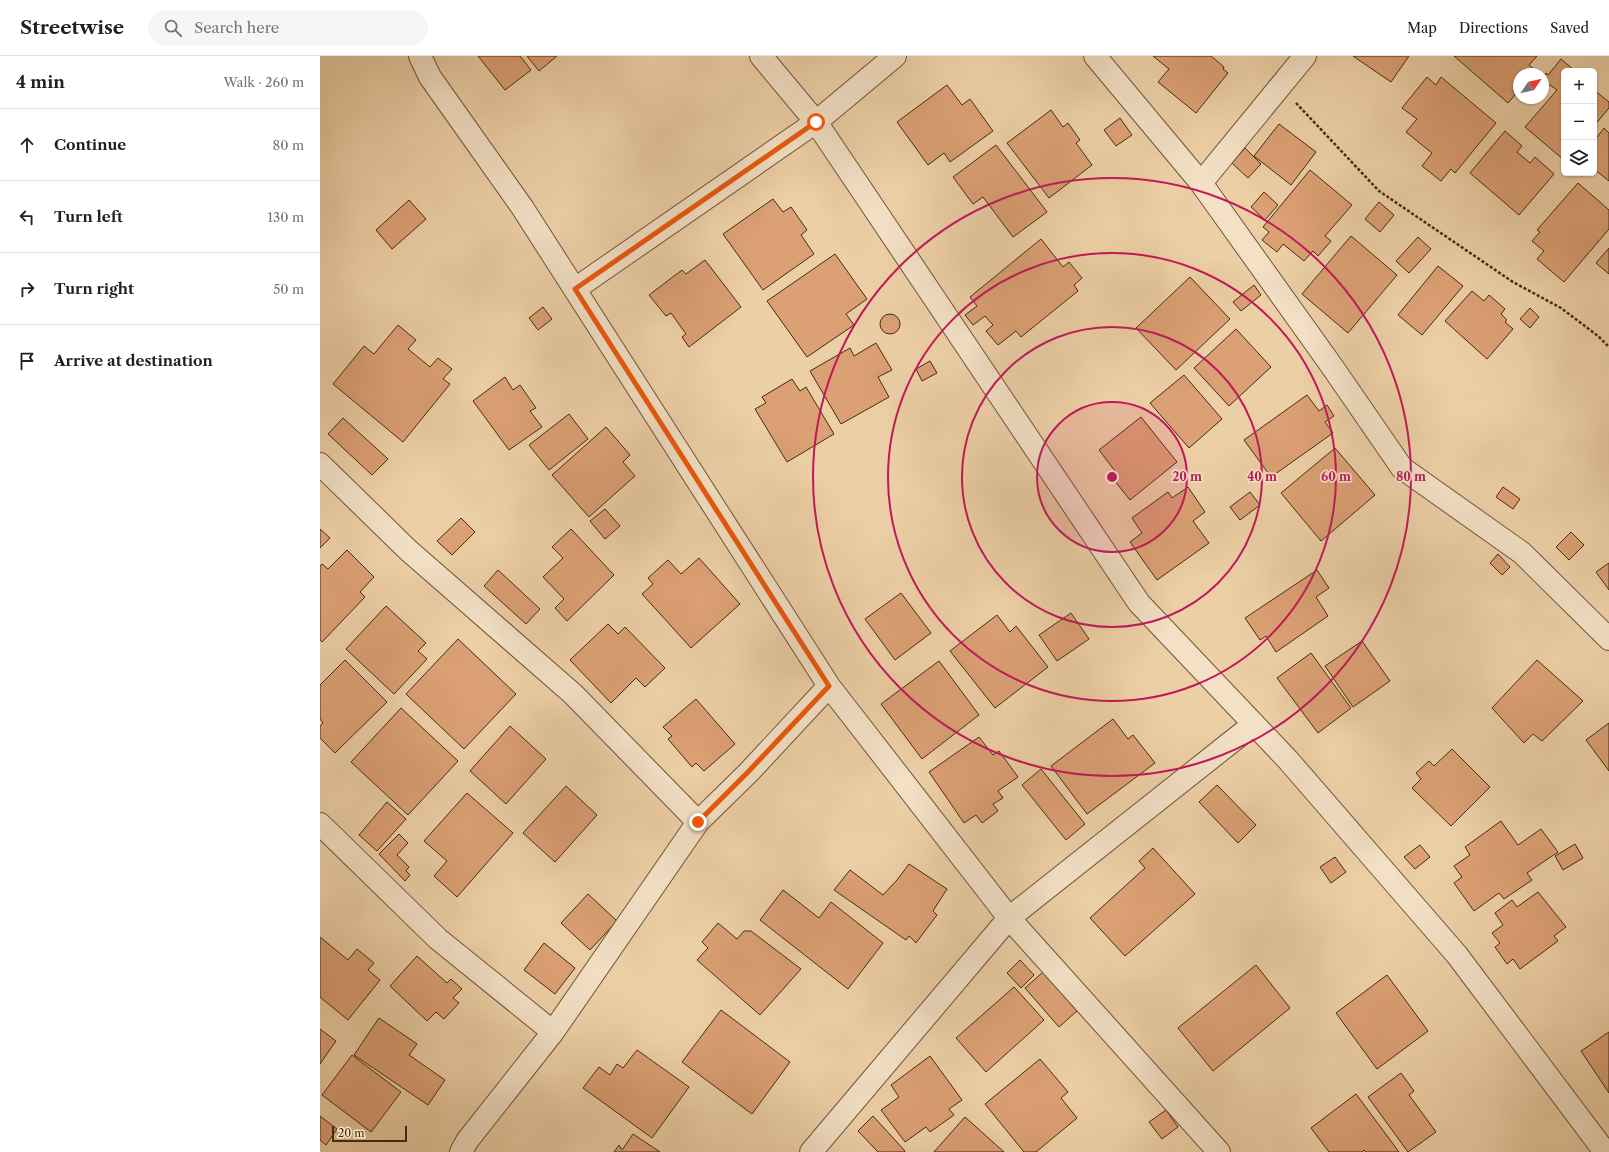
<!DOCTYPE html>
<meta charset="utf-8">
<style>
body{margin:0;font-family:"Libre Caslon Text",serif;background:#f6f6f6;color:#202124}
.controls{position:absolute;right:12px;top:12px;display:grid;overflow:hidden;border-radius:6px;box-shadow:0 1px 3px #0004}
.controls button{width:36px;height:36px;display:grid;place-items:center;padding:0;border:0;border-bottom:1px solid #e0e0e0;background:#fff;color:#202124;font:20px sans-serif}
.compass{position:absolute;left:1193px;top:12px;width:36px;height:36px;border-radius:50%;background:#fff;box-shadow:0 1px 3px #0004;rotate:56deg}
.scale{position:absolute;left:12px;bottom:10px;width:75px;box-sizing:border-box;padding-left:4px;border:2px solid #472b10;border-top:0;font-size:11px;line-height:14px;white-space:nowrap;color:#472b10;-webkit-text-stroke:3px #f3e0c5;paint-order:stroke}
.stop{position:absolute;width:12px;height:12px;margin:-9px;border:3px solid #ea580c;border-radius:50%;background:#fff}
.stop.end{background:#ea580c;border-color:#fff;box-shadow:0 1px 4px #0008}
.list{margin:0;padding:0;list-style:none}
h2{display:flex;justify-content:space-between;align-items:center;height:52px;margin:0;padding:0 16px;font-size:17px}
h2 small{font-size:13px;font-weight:400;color:#757577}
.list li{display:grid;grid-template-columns:26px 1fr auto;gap:12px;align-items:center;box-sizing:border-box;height:72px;padding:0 16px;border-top:1px solid #e0e0e0}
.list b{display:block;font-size:15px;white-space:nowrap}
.list em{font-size:13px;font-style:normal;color:#757577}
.icon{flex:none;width:22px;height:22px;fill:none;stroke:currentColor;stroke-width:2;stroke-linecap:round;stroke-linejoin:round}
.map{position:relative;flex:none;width:1289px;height:1096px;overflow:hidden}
header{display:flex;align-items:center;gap:24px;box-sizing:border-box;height:56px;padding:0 20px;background:#fff;border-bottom:1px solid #e0e0e0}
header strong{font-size:19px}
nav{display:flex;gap:22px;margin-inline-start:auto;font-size:14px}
.search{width:280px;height:36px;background:#f6f6f6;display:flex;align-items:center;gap:10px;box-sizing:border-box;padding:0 14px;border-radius:22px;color:#757577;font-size:15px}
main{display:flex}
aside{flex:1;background:#fff}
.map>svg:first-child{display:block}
.building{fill:#dba074;stroke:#472b10}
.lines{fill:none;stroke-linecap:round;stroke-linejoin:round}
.minor-casing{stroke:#705436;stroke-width:24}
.path{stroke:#472b10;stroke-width:2.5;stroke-dasharray:3 2;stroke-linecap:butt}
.minor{stroke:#f3e0c5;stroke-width:22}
.route{stroke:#ea580c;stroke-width:5}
.ring{fill:none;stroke:#c2185b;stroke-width:2}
.centre{fill:#c2185b;stroke:#f3e0c5;stroke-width:2}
.ring-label{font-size:12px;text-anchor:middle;font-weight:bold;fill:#c2185b;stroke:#f3e0c5;stroke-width:3.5;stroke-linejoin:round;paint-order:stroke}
</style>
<header>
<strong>Streetwise</strong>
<div class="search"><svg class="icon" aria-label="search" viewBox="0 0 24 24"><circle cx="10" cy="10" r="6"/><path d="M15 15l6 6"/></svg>Search here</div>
<nav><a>Map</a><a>Directions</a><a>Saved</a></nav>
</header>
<main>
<aside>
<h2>4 min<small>Walk · 260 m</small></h2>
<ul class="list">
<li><svg class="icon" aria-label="ahead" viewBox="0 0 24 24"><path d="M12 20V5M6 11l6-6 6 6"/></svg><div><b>Continue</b></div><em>80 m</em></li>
<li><svg class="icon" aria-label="left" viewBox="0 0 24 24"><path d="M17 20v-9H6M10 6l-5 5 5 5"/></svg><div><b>Turn left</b></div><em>130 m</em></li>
<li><svg class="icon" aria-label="right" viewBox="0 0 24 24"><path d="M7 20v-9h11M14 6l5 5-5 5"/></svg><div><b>Turn right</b></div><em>50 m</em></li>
<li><svg class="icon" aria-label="arrive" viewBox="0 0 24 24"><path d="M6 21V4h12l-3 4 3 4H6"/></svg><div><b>Arrive at destination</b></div></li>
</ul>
</aside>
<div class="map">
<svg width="1289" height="1096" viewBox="0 0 1289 1096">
<rect width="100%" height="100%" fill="#edcfa6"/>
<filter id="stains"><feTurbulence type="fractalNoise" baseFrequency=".005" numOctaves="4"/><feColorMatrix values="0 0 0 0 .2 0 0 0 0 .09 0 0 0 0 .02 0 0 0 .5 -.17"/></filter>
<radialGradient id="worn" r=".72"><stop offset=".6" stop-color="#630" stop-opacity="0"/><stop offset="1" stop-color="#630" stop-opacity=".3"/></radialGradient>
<path class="building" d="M158 0H200L211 14 185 34Z
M207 0H237L219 15Z
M833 0H891L904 11 903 13 908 17 876 57 838 26 849 13Z
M1033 0H1089L1071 26Z
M1134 0H1217L1209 9 1216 15 1213 18H1199V34L1188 47Z
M1241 3 1255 15H1244V104L1205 71 1237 34 1230 29 1223 35V21L1226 17 1228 19Z
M1107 21 1116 29 1121 21 1176 67 1135 117 1131 113 1121 125 1102 110 1112 97 1086 76 1097 63 1082 52Z
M627 29 642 49 650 43 673 75 630 106 624 97 608 109 577 66Z
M1274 34 1289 46V52L1274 70Z
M731 54 743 71 748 67 760 84 756 87 772 109 729 142 687 87Z
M800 62 812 79 796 90 784 74Z
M959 68 996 96 971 129 934 100Z
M1284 72 1289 77V125L1274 113V85Z
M1185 75 1202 90 1197 96 1210 107 1215 101 1234 118 1199 159 1150 117Z
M676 89 727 156 693 181 663 141 653 148 633 121Z
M925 92 941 108 928 122 912 107Z
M990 114 1032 149 1005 180 1011 185 998 200 993 195 984 205 963 188 957 196 942 184 949 176 943 171Z
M1258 127 1289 154V173L1244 226 1217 203 1224 195 1212 185 1220 176 1217 174Z
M944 136 958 149 945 164 931 151Z
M453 143 463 156 471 151 487 174 481 179 494 198 443 234 403 178Z
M89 144 106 163 72 193 56 174Z
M1059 146 1074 159 1060 176 1045 163Z
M1031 180 1077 219 1028 277 982 238Z
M1098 181 1111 193 1089 217 1076 205Z
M721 183 743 211 749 206 762 222 754 229 758 235 701 281 696 275 678 289 666 275 673 269 665 260 653 269 645 259 657 250 650 241Z
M1289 192V218L1276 207Z
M515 198 547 243 526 258 534 269 487 301 447 245Z
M385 204 421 251 369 291 362 281 366 278 351 257 346 260 329 239 362 214 366 218Z
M1118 210 1143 230 1102 279 1078 259Z
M870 221 910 263 856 314 816 272Z
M934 229 941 239 921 255 913 246Z
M1152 235 1164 245 1169 239 1185 253 1181 258 1187 264 1185 266 1193 273 1167 303 1125 265Z
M223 251 232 263 218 274 209 262Z
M1210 252 1219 261 1210 272 1200 263Z
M560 268a10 10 0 1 1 20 0a10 10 0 1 1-20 0Z
M78 269 96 284 88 293 110 311 118 302 132 313 123 323 130 328 83 386 13 328 44 290 54 298Z
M916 273 951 311 909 350 874 312Z
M556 287 572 314 558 321 569 341 521 368 490 315 530 292 534 300Z
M610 305 617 317 602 325 596 313Z
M864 319 902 363 869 392 830 347Z
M185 321 193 334 200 329 216 352 210 355 222 371 189 394 153 345Z
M472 323 480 335 486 331 514 378 467 406 435 353 446 347 442 341Z
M987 339 999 355 1007 349 1014 360 1005 366 1013 377 951 421 924 384Z
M249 358 268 383 229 414 209 389Z
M821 361 857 406 810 444 790 419 795 415 779 394Z
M23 362 68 403 52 419 8 378Z
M286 371 310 399 303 406 315 420 269 461 232 419Z
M1015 392 1055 439 1001 485 961 437Z
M868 431 885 456 873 465 889 487 837 524 810 486 822 477 812 462 848 436 852 442Z
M1183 431 1200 443 1193 453 1176 441Z
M930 436 940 449 920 464 910 451Z
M285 453 300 470 285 483 270 465Z
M141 462 155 476 132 499 117 485Z
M0 473 10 482 0 492Z
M251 473 294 519 247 565 235 552 244 543 223 521 243 502 232 491Z
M1251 476 1264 489 1249 504 1236 491Z
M27 494 54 521 40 536 45 541 2 586 0 584V510L2 508 8 513Z
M1178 498 1190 511 1182 519 1170 507Z
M379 502 420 548 371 592 322 538 333 528 328 522 348 504 361 518Z
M1289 507V534L1276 516Z
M178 514 220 553 206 568 164 530Z
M997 514 1009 532 996 541 1008 560 956 596 946 580 940 584 925 562Z
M581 537 611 577 575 604 545 563Z
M66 550 106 587 98 595 107 603 74 638 26 593Z
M751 557 769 583 737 605 719 579Z
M677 559 690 576 696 570 728 611 675 652 630 595Z
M288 568 298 578 305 571 345 612 325 631 316 622 291 647 250 604Z
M138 583 196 638 144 693 86 638Z
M1042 585 1070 625 1033 651 1005 610Z
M991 597 1031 652 998 677 957 622Z
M25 604 67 646 15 697 0 682V670L3 667 0 663V629Z
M1217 604 1263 645 1222 685 1213 678 1204 687 1172 652Z
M619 605 659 659 602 703 561 648Z
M376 643 415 688 384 715 376 707 372 711 348 683 352 680 343 671Z
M81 652 138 705 88 759 31 706Z
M793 663 808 683 813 679 835 707 767 758 731 710Z
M1289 667V715L1266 684Z
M190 670 226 703 186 748 150 715Z
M659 681 673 699 679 695 698 721 678 735 683 742 673 748 678 755 662 767 656 759 644 767 609 716Z
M1132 693 1170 731 1131 770 1092 732 1101 723 1096 717 1109 705 1114 710Z
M721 713 765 768 746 784 702 729Z
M897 729 936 769 918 787 879 746Z
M246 730 277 759 235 806 203 777Z
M147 737 193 777 137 841 114 820 127 805 104 785Z
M67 746 86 763 57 795 39 779Z
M1181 765 1198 789 1221 773 1238 796 1207 817 1212 824 1184 843 1179 837 1154 855 1134 827 1142 821 1134 810 1150 799 1145 791Z
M79 778 88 787 77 799 89 811 86 815 90 819 85 825 59 798Z
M1255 788 1263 802 1243 814 1235 800Z
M1100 789 1110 801 1095 813 1084 801Z
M833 792 875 838 805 900 770 862 825 812 819 805Z
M1015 801 1026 816 1011 827 1000 811Z
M589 808 627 833 613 855 617 859 596 887 589 880 586 884 514 834 530 814 563 839 577 824Z
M463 834 499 862 511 846 563 887 528 933 440 864Z
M1218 836 1246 871 1234 880 1238 885 1200 913 1193 903 1187 908 1175 891 1180 887 1172 877 1183 869 1175 857 1192 844 1197 851Z
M268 838 297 865 270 894 241 867Z
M398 867 417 883 424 875H431L481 913 440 959 377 904 388 892 382 886Z
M0 881 28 904 37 893 54 907 48 914 60 924 28 964 0 941Z
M224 887 255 912 235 938 204 914Z
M97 900 127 927 131 923 142 933 133 942 139 947 124 963 116 956 107 965 70 930Z
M700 904 714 919 701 932 687 917Z
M936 909 970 952 893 1015 858 972Z
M723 916 757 955 739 971 705 932Z
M1067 919 1108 975 1057 1013 1016 957Z
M694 931 724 964 666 1016 636 982Z
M401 954 470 1006 432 1058 362 1006Z
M59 962 97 988 89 999 125 1024 108 1049 34 999Z
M0 973 16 985 0 1008Z
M1289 976V1037L1261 995Z
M317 994 369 1031 332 1082 263 1032 279 1011 290 1019 297 1008 303 1012Z
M32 999 81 1036 51 1076 2 1039Z
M610 1000 642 1044 629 1053 634 1059 610 1076 606 1071 585 1086 561 1054 579 1041 571 1029Z
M720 1003 748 1036 741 1042 757 1062 716 1096H704L665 1048Z
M1081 1017 1094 1035 1089 1039 1116 1076 1088 1096 1048 1041Z
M1036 1038 1079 1096H1046L1044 1094 1042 1096H1009L991 1072Z
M846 1054 858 1071 842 1083 829 1066Z
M0 1060 17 1073 6 1089 0 1084Z
M553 1060 585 1095 584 1096H558L538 1075Z
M645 1061 684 1096H614Z
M313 1078 340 1096H294L299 1089 302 1094Z"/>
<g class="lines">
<g class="minor-casing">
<path id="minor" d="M100 0 110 21 202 151 509 630 689 862 899 1096
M441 0 496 66 819 547 968 704 1137 899 1285 1096
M775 0 881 127 1011 309 1082 412 1202 497 1289 583
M881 127 985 0
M255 233 496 66 575 0
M0 408 88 494 253 638 378 766
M0 768 118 883 233 976
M141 1096 147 1085 233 976 378 766 429 716 509 630
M491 1096 689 862 934 668"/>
</g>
<path class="path" d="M976 47 1059 135 1193 226 1241 252 1278 280 1289 291"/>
<use href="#minor" class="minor"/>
</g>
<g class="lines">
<path class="route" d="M378 766 428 716 509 630 255 233 496 66"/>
</g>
<circle cx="792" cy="421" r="75" fill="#c2185b" fill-opacity=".12"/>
<g class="ring">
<circle cx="792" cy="421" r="75"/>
<circle cx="792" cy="421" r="150"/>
<circle cx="792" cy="421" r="224"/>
<circle cx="792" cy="421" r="299"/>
</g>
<circle cx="792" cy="421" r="6" class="centre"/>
<g class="ring-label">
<text x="867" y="425">20 m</text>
<text x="942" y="425">40 m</text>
<text x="1016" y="425">60 m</text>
<text x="1091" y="425">80 m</text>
</g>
<rect width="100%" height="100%" filter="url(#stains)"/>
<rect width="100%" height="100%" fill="url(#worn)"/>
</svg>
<div class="controls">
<button>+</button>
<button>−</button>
<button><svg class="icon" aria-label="layers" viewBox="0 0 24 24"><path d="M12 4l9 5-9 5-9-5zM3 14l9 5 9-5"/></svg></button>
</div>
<svg class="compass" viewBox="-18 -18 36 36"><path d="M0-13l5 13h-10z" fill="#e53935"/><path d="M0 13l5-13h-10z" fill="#757577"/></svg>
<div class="scale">20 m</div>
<div class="stop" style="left:496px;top:66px"></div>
<div class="stop end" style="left:378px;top:766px"></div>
</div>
</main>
